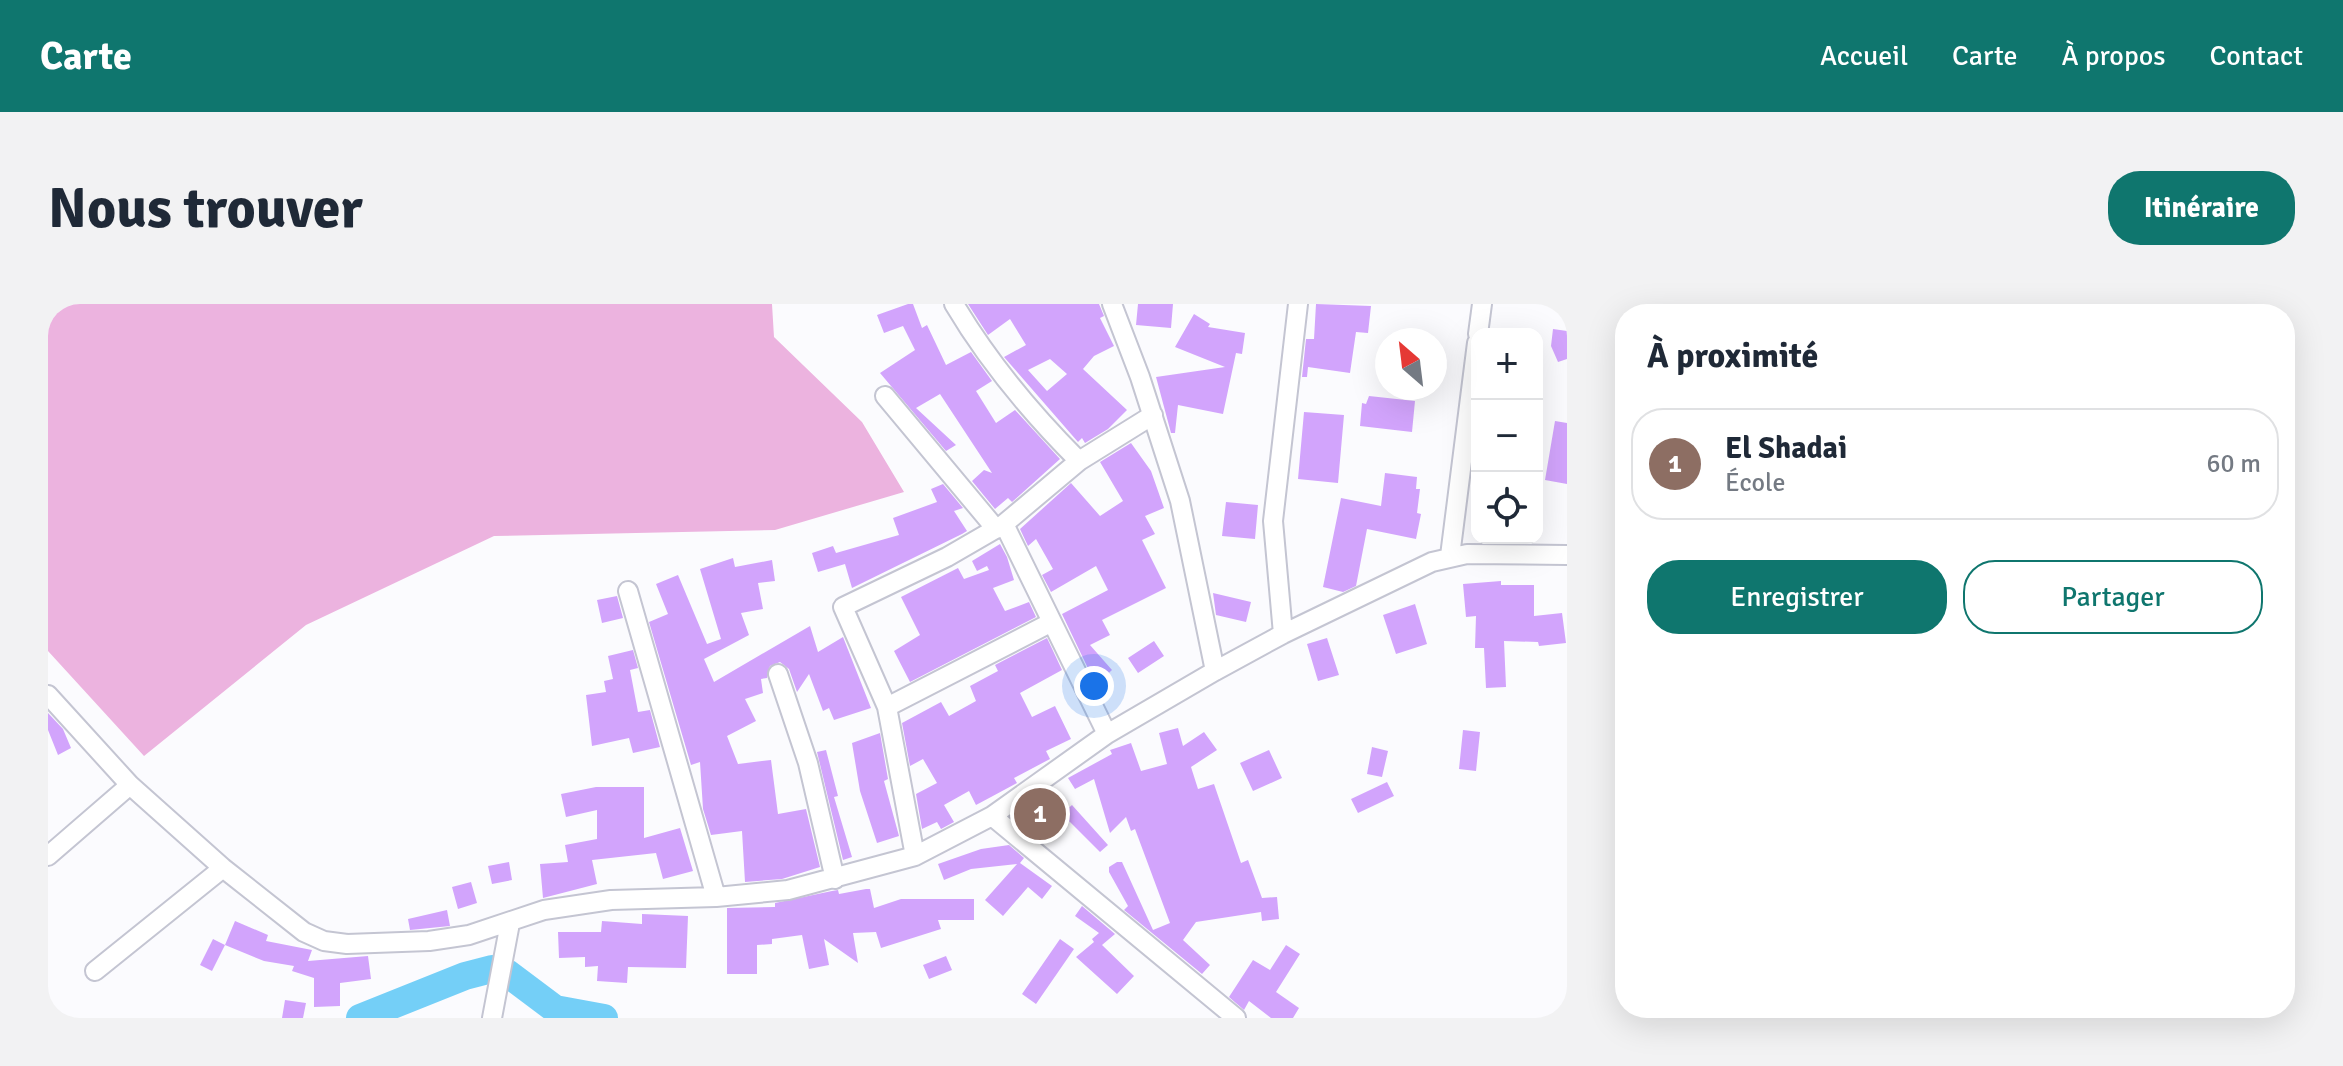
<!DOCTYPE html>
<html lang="fr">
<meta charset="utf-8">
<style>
body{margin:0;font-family:Signika,sans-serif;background:#f2f2f3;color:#1f2937}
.controls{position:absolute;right:24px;top:24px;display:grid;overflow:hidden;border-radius:16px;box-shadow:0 8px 32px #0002}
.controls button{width:72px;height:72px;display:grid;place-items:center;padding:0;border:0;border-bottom:2px solid #e0e1e3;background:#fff;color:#1f2937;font:40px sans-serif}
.compass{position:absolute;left:1327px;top:24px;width:72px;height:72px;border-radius:50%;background:#fff;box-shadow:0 8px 32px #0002;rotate:332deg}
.you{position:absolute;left:1046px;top:382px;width:28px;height:28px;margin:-20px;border:6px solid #fff;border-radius:50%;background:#1a73e8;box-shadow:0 0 0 12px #1a73e833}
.badge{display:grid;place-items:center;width:52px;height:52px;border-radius:50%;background:#0f766e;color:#fff;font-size:26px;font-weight:700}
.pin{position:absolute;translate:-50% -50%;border:4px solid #fff;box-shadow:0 2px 8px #0006}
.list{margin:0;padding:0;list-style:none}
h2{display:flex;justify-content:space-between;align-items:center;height:104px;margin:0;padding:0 32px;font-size:34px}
h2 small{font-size:26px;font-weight:400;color:#747a83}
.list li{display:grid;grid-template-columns:52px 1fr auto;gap:24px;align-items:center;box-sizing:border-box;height:112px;margin:0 16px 16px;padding:0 16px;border:2px solid #e0e1e3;border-radius:32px}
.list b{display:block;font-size:30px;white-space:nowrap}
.list p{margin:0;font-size:26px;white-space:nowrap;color:#747a83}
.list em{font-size:26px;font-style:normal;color:#747a83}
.actions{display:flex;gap:16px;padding:24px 32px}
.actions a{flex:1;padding:18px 0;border:2px solid #0f766e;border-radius:32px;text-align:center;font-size:28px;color:#0f766e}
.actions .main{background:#0f766e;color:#fff}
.icon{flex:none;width:44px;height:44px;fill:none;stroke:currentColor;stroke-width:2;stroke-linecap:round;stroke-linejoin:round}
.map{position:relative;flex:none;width:1519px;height:714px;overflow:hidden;border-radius:32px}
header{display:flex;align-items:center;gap:48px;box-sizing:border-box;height:112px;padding:0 40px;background:#0f766e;color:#fff}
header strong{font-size:38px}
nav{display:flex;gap:44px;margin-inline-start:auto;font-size:28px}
.intro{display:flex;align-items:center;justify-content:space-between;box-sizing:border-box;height:192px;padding:0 48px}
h1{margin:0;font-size:56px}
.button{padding:20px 36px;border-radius:32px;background:#0f766e;color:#fff;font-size:28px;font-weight:700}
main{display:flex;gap:48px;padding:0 48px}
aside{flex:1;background:#fff;border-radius:32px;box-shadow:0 8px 32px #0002}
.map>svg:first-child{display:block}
.green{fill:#ecb3df}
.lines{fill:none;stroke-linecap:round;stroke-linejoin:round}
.river{stroke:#74cff7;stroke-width:28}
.building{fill:#d2a4fc;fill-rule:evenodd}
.minor-casing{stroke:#c4c5d2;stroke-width:22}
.minor{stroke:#fff;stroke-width:18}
</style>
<header>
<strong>Carte</strong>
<nav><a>Accueil</a><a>Carte</a><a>À propos</a><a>Contact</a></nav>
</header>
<div class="intro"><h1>Nous trouver</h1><a class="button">Itinéraire</a></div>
<main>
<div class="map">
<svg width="1519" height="714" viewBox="0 0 1519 714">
<rect width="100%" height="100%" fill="#fbfbfe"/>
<path class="green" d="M0 0H724L726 33 814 118 856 188 727 226 446 232 258 321 96 452 0 347Z"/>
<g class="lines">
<path class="river" d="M312 714 417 672 444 665 459 669 507 705 556 714"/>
</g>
<path class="building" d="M860 0H865L874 24 879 21 898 61 923 48 944 77 928 87 948 119 967 106 1012 155 964 198 960 194 947 205 924 177 936 166 944 169 892 90 868 104 908 141 898 147 832 69 867 46 855 22 836 29 829 11Z
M920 0H1051L1056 12 1052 14 1066 42 1046 52 1035 65 1079 106 1060 125 1037 139 1034 134 1030 138 956 53 978 41 962 15 940 31ZM1002 55 1019 70 999 87 980 66Z
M1090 0H1125L1123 24 1088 21Z
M1268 0 1323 2 1320 29 1308 28 1302 69 1260 63 1259 73H1254L1258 35H1266Z
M1146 10 1162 20 1160 23 1197 29 1194 50 1188 49 1175 110 1130 101 1127 129H1123L1108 73 1177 63 1127 43Z
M1505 25 1519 27V55L1510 58 1503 42Z
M1321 92 1367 97 1364 128 1312 122 1314 99 1318 100Z
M1256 108 1296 111 1290 179 1250 175Z
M1507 117 1519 119V180L1497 176Z
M1083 139 1103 167 1116 204 1097 212 1107 230 1094 236 1118 284 1054 316 1062 331 1042 341 1064 366 1048 381 1014 310 1060 286 1048 262 1003 288 994 271 1005 265 988 235 980 242 972 225 1023 179 1052 212 1075 197 1052 158Z
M1337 169 1369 173 1368 185H1372L1369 209 1373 210 1368 235 1319 225 1308 282 1295 288 1275 283 1293 194 1333 202Z
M895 180 915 204 906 207 919 227 914 230 804 284 797 260 770 268 764 249 785 242 788 249 851 231 845 214 889 198 883 185Z
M1178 198 1210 201 1207 235 1174 232Z
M952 240 959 253 966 276 945 284 957 307 981 298 988 313 862 378 846 347 872 331 853 293 910 264 916 275 941 266 939 262 929 267 924 257Z
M685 254 687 263 724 256 727 277 710 279 715 305 693 309 701 331 656 355 666 378 762 322 770 348 795 333 823 404 786 416 781 404 775 407 761 370 749 388 741 365 732 358 722 362 719 374 713 375 715 389 697 395 708 417 679 432 690 460 723 456 730 510 758 505 772 563 734 575 697 578 694 527 663 531 655 505 652 458 643 461 601 318 620 310 608 280 630 271 659 340 673 335 652 265Z
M1453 277V281H1486V312L1514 309 1518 339 1491 342 1490 338 1456 337 1458 383 1438 384 1436 344H1427L1428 312 1418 313 1415 280Z
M1165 289 1203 298 1198 318 1168 311Z
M569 292 575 314 554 319 549 296Z
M1367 300 1379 340 1348 350 1335 311Z
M999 334 1014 366 972 389 984 413 1007 402 1023 435 998 447 1002 455 966 474 969 479 943 493 928 501 921 487 896 501 906 518 893 525 889 518 874 525 868 490 889 479 875 455 862 462 854 419 893 398 901 412 928 397 922 382 950 367 947 361Z
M1279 334 1291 371 1270 377 1259 340Z
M1106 337 1116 352 1090 369 1080 354Z
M585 346 590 364 582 366 590 408 602 406 612 443 585 449 581 434 544 442 538 391 558 388 556 377 565 375 560 352Z
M0 409 15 425 23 444 10 451 0 426Z
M1130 424 1135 442 1156 428 1169 446 1143 463 1150 485 1166 480 1193 559 1200 556 1214 594 1229 593 1231 615 1214 617 1213 608 1148 618 1135 636 1162 661 1154 670 1076 606 1080 602 1061 568V563L1069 558H1074L1105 626 1122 619 1087 525 1083 527 1078 513 1062 529 1046 475 1027 485 1020 474 1064 450 1062 446 1083 439 1093 467 1119 460 1111 429Z
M1415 426 1432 428 1428 467 1411 465Z
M832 429 840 475 836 477 851 532 829 539 812 487 804 439Z
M1324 443 1340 447 1334 473 1319 470Z
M778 446 790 492 786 493 804 553 795 556 769 448Z
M1221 446 1234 474 1205 487 1192 459Z
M1339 478 1346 492 1310 509 1303 495Z
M548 483H596V534L632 524 645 567 615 575 608 549 544 556 549 580 495 594 492 560 520 558 517 541 549 535V506L518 513 513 490Z
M1024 501 1060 541 1052 548 1014 510Z
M986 505 998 520 985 531 970 518Z
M961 541 976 554 972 559 1004 582 994 595 980 583 955 612 937 596 969 560 923 565 896 576 890 560 933 545Z
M461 558 464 576 444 580 440 562Z
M423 578 429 599 410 605 404 583Z
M818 585H822L826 604 853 595H926V616H890L893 625 833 644 828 628 805 629 810 659 776 635 781 661 761 665 754 631 724 635V640L709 641V670H679V604L727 603V599L784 587 790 586 791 590Z
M1034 602 1067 630 1054 641 1086 672 1069 690 1028 653 1046 638 1044 635 1051 629 1027 612Z
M399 606 402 622 362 626 360 615Z
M594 610 640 612 638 664 580 663 579 679 549 677 550 662 537 663V653L511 654 510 628H553L554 617 594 620Z
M187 617 220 631 218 637 264 646 260 657 320 652 323 675 292 679V702L266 703V674L244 667 246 662 216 657 177 641Z
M165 635 177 641 164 667 152 661Z
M1012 635 1026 645 988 700 974 690Z
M1238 641 1252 650 1228 688 1251 704 1245 714H1223L1201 697 1196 706 1181 693 1205 656 1222 666Z
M898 652 904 666 881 675 875 661Z
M237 696 258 699 255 714H234Z"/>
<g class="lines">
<g class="minor-casing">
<path id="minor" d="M906 0C941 59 983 109 1031 157
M1064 0 1092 73 1132 197 1167 367
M1430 30 1434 0
M837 92 948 225
M956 220 1059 430
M1402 252 1429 39
M580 287 668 593
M1235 330 1225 217 1250 0
M730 370 760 459 787 575
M0 391 82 481 175 564 256 628 276 637 299 640 381 637 421 631 496 606 563 596 668 593 740 586 867 552 944 512 1059 430 1167 367 1235 330 1384 258 1419 250 1519 251
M839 403 1004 318
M944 512 1188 714
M0 552 82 481
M867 552 839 403 795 303 899 253 956 220 1031 157 1105 111
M47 667 175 564
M444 714 462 619"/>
</g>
<use href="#minor" class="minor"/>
</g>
</svg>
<div class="controls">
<button>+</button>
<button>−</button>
<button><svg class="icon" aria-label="locate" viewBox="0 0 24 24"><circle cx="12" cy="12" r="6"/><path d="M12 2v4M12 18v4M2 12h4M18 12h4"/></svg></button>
</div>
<svg class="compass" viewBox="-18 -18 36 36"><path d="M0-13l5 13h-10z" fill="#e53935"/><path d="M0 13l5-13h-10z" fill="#747a83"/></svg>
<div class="you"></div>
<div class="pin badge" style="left:992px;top:510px;background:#8d6e63">1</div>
</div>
<aside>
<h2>À proximité<small></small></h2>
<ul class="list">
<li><span class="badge" style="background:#8d6e63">1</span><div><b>El Shadai</b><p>École</p></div><em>60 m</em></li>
</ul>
<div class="actions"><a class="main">Enregistrer</a><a>Partager</a></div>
</aside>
</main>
